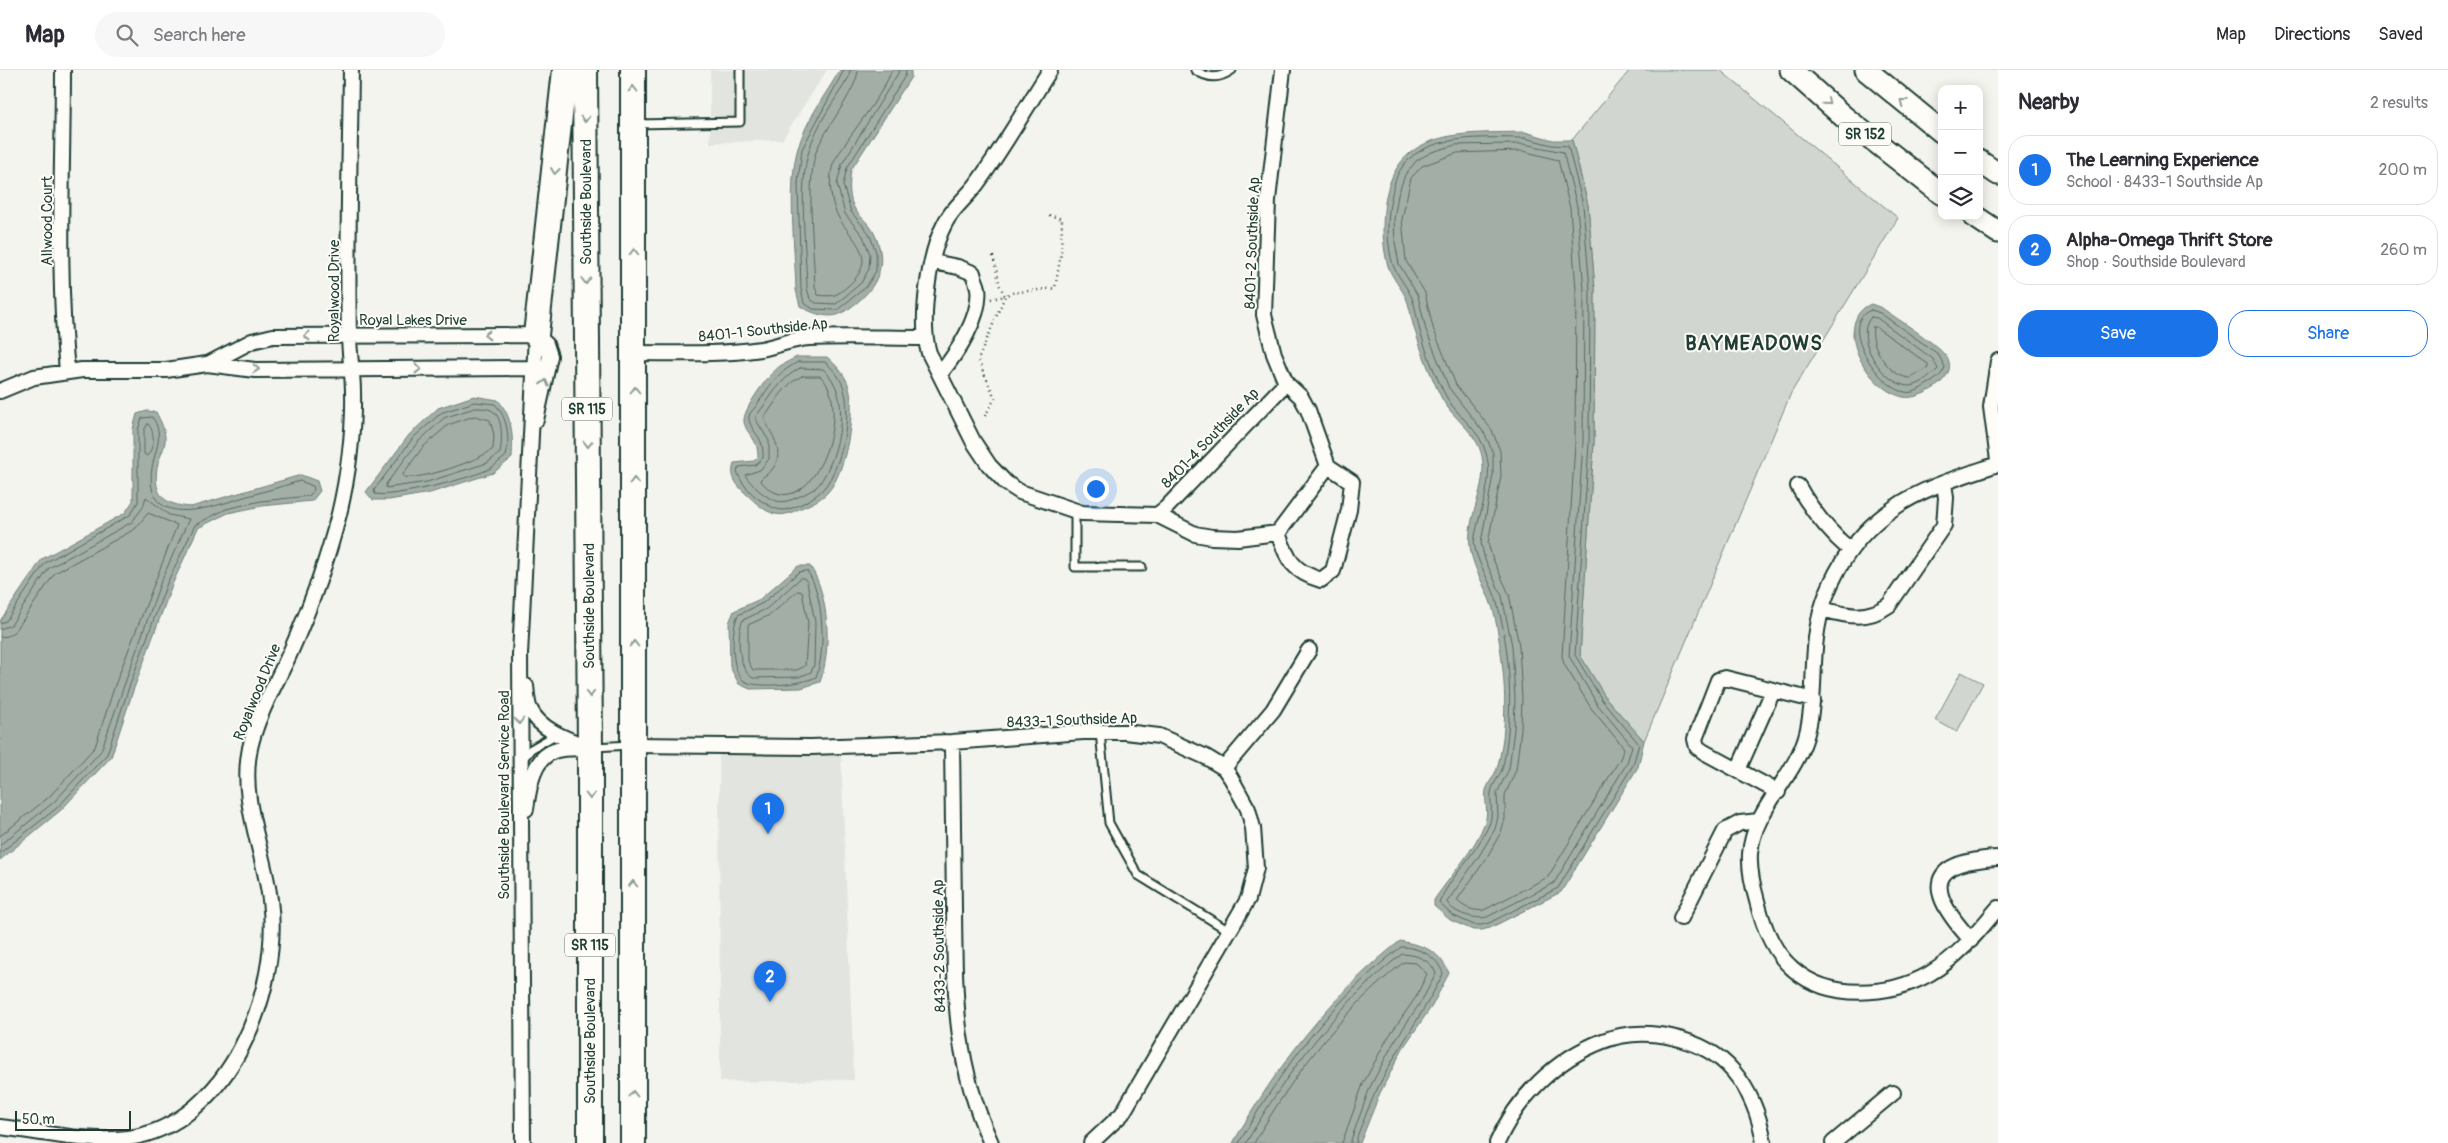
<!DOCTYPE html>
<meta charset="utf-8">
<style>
body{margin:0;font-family:Pangolin,sans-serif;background:#f7f7f7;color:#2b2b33}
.controls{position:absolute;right:15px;top:15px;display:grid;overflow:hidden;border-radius:10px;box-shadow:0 2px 12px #0003}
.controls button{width:45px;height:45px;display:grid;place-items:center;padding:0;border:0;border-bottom:1px solid #e1e1e2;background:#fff;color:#2b2b33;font:25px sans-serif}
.scale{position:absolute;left:15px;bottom:12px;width:116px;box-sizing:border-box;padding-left:5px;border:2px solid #1f3d34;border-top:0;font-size:14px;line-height:18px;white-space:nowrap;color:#1f3d34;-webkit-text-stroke:4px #fdfcf7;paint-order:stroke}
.you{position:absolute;left:1095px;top:418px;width:18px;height:18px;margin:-12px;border:4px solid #fff;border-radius:50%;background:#1a73e8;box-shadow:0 0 0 8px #1a73e833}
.badge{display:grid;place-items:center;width:32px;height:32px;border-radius:50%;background:#1a73e8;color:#fff;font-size:16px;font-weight:700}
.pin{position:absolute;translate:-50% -41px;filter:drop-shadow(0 1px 2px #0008)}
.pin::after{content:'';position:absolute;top:26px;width:18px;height:15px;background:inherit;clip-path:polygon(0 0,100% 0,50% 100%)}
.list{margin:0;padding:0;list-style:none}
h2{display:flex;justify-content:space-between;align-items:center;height:65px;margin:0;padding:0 20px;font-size:21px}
h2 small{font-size:16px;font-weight:400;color:#7c7c81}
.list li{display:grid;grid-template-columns:32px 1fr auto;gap:15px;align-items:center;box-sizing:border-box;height:70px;margin:0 10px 10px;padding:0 10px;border:1px solid #e1e1e2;border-radius:20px}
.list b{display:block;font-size:19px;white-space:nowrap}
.list p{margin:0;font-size:16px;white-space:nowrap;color:#7c7c81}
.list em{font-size:16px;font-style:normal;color:#7c7c81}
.actions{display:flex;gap:10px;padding:15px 20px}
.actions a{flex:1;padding:11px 0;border:1px solid #1a73e8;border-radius:20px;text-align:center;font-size:18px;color:#1a73e8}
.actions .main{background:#1a73e8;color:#fff}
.icon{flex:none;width:28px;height:28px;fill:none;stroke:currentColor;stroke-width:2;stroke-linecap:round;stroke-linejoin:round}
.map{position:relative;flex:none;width:1998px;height:1073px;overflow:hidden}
header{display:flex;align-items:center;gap:30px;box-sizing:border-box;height:70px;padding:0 25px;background:#fff;border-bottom:1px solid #e1e1e2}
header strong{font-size:24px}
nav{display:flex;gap:28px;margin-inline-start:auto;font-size:18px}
.search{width:350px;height:45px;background:#f7f7f7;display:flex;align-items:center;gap:12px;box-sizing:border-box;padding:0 18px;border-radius:28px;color:#7c7c81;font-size:19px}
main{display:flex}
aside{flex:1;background:#fff}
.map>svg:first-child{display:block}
.built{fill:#e2e5df}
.green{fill:#d1d6d1;stroke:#788a82}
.water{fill:#a3aea7;stroke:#6e8179}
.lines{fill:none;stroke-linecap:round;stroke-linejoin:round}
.shore{stroke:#546a62;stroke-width:1}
.lane-casing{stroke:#1f3d34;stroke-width:11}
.street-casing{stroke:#1f3d34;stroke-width:18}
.primary-casing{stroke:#1f3d34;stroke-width:25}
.highway-casing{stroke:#1f3d34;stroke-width:28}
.path{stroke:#1f3d34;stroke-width:2.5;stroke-dasharray:1 4;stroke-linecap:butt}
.lane{stroke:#fdfcf7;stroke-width:7}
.street{stroke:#fdfcf7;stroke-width:14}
.primary{stroke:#fdfcf7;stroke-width:21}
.highway{stroke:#fdfcf7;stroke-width:24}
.oneway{stroke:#8e9c96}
.labels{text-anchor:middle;stroke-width:4;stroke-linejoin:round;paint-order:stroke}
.shield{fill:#fdfcf7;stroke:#62766e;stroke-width:1}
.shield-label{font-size:14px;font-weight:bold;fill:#1f3d34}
.street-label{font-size:15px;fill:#1f3d34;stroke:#fdfcf7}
.district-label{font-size:20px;font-weight:bold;letter-spacing:1px;fill:#1f3d34;stroke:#fdfcf7}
</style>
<header>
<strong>Map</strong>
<div class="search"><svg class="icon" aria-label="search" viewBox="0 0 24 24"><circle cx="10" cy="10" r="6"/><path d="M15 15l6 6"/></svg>Search here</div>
<nav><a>Map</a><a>Directions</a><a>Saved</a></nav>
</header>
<main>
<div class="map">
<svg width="1998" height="1073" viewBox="0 0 1998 1073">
<rect width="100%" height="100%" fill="#f4f4ef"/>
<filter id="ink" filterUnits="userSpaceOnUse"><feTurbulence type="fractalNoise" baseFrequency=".02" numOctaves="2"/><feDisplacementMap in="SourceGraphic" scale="10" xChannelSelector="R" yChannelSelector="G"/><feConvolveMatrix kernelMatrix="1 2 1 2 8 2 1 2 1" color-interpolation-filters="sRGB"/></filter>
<g filter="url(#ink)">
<path class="built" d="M710 0H827L782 70 710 73Z
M719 682H841L854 1010 720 1012Z"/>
<path class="green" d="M1630 0H1720L1898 148 1791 323 1644 671 1606 628 1580 585 1594 373 1595 219 1588 135 1572 70Z
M1961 602 1983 613 1957 662 1935 650Z"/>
<path class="water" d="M840 0H911V7L851 100C849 114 848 129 856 141 861 148 869 153 873 161 892 197 874 224 842 243 830 250 811 243 800 236L796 220C795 181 787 113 798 78 806 50 826 24 840 0Z
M1525 62 1553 70H1572L1588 135 1595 219 1594 373 1580 585 1606 628 1644 671 1638 697 1561 822 1490 858 1482 860H1473L1450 850 1434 836V830C1451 805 1475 780 1485 752 1489 741 1484 730 1486 720 1489 711 1496 704 1498 695 1510 648 1504 593 1495 547 1490 523 1473 501 1470 477 1466 447 1488 417 1482 386 1477 362 1453 349 1442 329 1432 309 1423 286 1416 264 1412 254 1411 243 1408 233 1404 220 1392 209 1388 196 1382 175 1382 153 1385 132 1397 56 1465 64 1525 62Z
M1871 234 1882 238C1897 249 1940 275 1948 289 1958 309 1919 331 1903 327 1877 321 1855 290 1853 265 1853 251 1858 239 1871 234Z
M797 287H827C835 294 844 303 848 314 857 339 846 404 827 423 820 430 809 435 801 438 791 443 782 447 772 443 761 439 752 429 744 422 735 413 730 406 734 393L754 391 758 387C758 367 747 366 744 352 742 340 769 304 780 296 785 293 791 290 797 287Z
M474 326 498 330C513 348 513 365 512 388L493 403 430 423 389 430H373L366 422 409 365 438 338Z
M147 341 156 342C161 352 166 361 165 372 164 381 158 389 157 398 153 426 165 435 191 437L301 405 317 411 320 421 312 431 262 436 228 443 198 458 172 515 133 621 111 687 61 740 0 790V551L42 489 125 443 133 431V359L137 344Z
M798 496H810C829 524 832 580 820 612L801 618 750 619 739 614 730 597 729 553 734 541 760 529Z
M1400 871C1424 876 1438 879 1449 903L1432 936 1403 978 1380 1023 1360 1073H1233C1277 996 1330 926 1400 871Z"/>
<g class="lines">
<path class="shore" d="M844 0 802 79 798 113 801 219 804 233 813 239 837 240 866 217 876 201V182L869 163 851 142 843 115 847 98 905 6 906 0
M850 0 849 7C835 30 816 55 809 81 798 115 806 181 807 218L810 229 816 233 836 234 861 213 869 199 870 184 863 166 845 144 837 114 842 94 900 0
M858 0C857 21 824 59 816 82 806 113 814 183 815 217L818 225C835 227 836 226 849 215 878 188 855 173 840 150 830 134 828 111 833 94 836 86 843 79 847 71 862 49 882 25 892 0
M1525 68 1552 75 1568 76 1583 135 1590 220 1589 373 1575 585 1602 630 1639 674 1633 695 1558 818 1489 853 1481 855H1474L1452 845 1439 833C1449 808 1476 784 1488 757 1494 746 1490 735 1491 723 1492 714 1501 705 1503 696 1514 643 1511 581 1496 529 1490 510 1477 494 1474 473 1477 445 1495 412 1486 383 1480 360 1459 348 1447 328 1436 308 1426 282 1420 261 1417 250 1416 238 1412 228 1407 216 1397 206 1393 195 1387 175 1387 154 1390 134 1392 124 1394 111 1399 102 1420 62 1487 68 1525 68Z
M1524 74 1563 82 1577 136 1584 220 1583 373 1569 586 1597 634 1632 676 1627 693 1554 813 1487 847C1475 850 1452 843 1447 832L1479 786 1495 759 1498 747 1497 723 1509 699 1514 659 1515 628 1512 576 1502 526 1485 490 1481 473 1493 405V383L1485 364 1449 318 1426 260 1418 226 1399 194 1395 172 1394 149 1398 125 1405 105 1417 90 1432 82 1455 75Z
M1523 81 1558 90 1570 138 1576 220 1575 373 1562 586 1564 594 1591 638 1624 678 1620 689 1548 807 1484 840C1475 842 1462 837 1457 830L1486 789 1501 762 1505 749V725L1516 700 1521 659 1522 628 1519 576 1509 524 1492 487 1488 473 1501 406 1500 381 1492 360 1456 315 1433 258 1425 223 1406 191 1402 149 1411 108 1422 96 1457 83Z
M1871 240 1880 243 1938 284 1945 297C1942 306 1934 311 1926 315 1920 319 1913 324 1905 322 1879 318 1835 253 1871 240Z
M1871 247 1877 248 1933 289 1938 299C1931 306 1918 317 1908 316 1883 314 1852 268 1871 247Z
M1873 257H1876L1928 294V298L1911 308C1890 308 1869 276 1873 257Z
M798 292H825C832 298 840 307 843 316 853 343 842 396 824 418 817 427 795 439 784 440 775 440 768 435 760 430 750 423 740 412 737 401L739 397 755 395 763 388C764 364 752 365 749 349 748 343 753 341 756 336 771 315 774 305 798 292Z
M800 298 823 299C853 325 840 383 820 413 816 419 805 424 798 427 784 433 779 434 766 426 759 421 749 412 745 405L760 400 769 389V371L756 350V346C771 328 778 310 800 298Z
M802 306H820C858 340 806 467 760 410 764 405 771 403 774 397 785 379 770 363 764 348 776 332 783 315 802 306Z
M475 332 495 334C508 348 510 368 506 386 501 390 496 395 491 398 474 408 393 428 375 424L374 420 413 368 441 343Z
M475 338C480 338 487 338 491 340 504 346 502 372 500 383L487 393 427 412 386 418V414L418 372 444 348Z
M475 346 490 350 494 365 493 379C478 391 422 410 404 407L403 404 423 377 448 355Z
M148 354C156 362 154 378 147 386L144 384V361Z
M807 501C824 522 826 583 816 607 803 614 757 619 744 611 730 601 731 559 738 545L763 533 799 502Z
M801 508H804L807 512 815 552 814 595 811 602 799 607 753 608C738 601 736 563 743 550L766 539Z
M798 521 802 522 808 553 805 596 797 600H753L748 591V555L770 545Z
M0 553 6 551 45 493 130 445 138 432V360L142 348 152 347C165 365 155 379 152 398 143 460 207 439 241 428 261 422 281 417 300 411L313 416 314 420 309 426 261 431 226 439 195 455 167 513 128 620 107 684 58 737 0 783
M0 559 11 555 49 498 132 452 143 437 146 427 169 445 189 449 161 511 101 681 54 732 0 775
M0 567 8 566 16 560 55 503 135 459 148 443 177 455 115 615 95 677 49 727 0 766
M1239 1073C1281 999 1333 930 1401 877 1418 877 1438 886 1443 904 1419 952 1386 993 1366 1044 1363 1053 1357 1063 1356 1073
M1246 1073C1287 1002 1337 935 1402 884 1415 884 1432 890 1436 904L1422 930 1394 972 1370 1017 1350 1073
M1254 1073C1293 1005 1342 941 1404 892L1416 893 1427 904 1416 927 1387 969 1363 1014 1342 1073"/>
<g class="lane-casing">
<path id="lane" d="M1195 0C1209 9 1219 9 1232 0
M636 54 740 52V0
M1075 441V497H1142
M1100 662 1109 753 1138 805 1229 861
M594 677 631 675
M522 690 531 679 557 664"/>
</g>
<g class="street-casing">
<path id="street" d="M63 0C63 100 57 202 67 301
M1050 0C1026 38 1003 78 976 115 966 128 952 139 945 153 929 183 919 251 929 283L973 371 989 395 1006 413 1020 422 1082 443 1157 445 1195 464 1212 467 1238 468 1278 463
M933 192 958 197 973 203C974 208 977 213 978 218 982 246 957 283 940 304
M536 265 546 274 550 286 536 350
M635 283C677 283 719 285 761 279 778 276 792 269 809 268 847 266 886 268 924 268
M1998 291 1991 337 1998 390
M208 294 252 271 273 266 536 265
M0 321 34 307 82 300H166L207 294 255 300 532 298
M1998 394C1963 406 1924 417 1894 438 1851 467 1822 516 1816 568 1812 600 1815 632 1807 663 1796 707 1753 739 1750 784 1749 800 1753 817 1757 831 1763 856 1774 883 1793 899 1829 931 1890 926 1929 904 1958 887 1977 863 1998 838
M1798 416C1812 441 1828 461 1850 480
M1157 445 1166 438 1286 313
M1278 463C1287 489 1293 502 1321 510L1333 501 1349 440 1352 412 1328 396 1308 340 1301 327 1286 313 1274 284 1264 245 1268 130 1283 0
M1278 463 1328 396
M1822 539C1847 546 1867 551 1889 535L1944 455 1946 428 1944 413
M526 616C527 623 527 633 530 639 539 659 566 669 585 676
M952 672C953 728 953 784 954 839 955 927 954 991 991 1073
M634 675 811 677 952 672 1083 662H1125L1159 666 1206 687 1224 698 1231 708 1248 739 1253 758 1256 798 1248 829 1122 1044 1091 1073
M1224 698 1273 640 1309 580
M1738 700 1773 621
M1778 722 1704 682 1697 677 1695 669 1718 610 1725 608 1813 630
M526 739C529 719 532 689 554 681 565 677 579 679 590 678
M1681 848 1725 761 1740 753 1759 751
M1971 870C1949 846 1915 804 1967 792 1977 790 1988 788 1998 788
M0 1057C41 1062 87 1073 128 1068 229 1054 282 920 270 830 264 780 239 730 250 678 257 645 276 614 290 583 310 538 327 492 339 444 348 407 354 360 353 322 353 303 349 284 349 264 347 176 350 88 351 0
M523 1073 520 585 536 265
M1497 1073C1517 1027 1556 989 1603 971 1644 955 1704 967 1733 1001 1750 1021 1760 1047 1764 1073
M1833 1073 1893 1023"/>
</g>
<g class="primary-casing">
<path id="primary" d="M1791 0 1844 47 1942 124
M1866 0 1942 62
M1979 91 1998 104
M1974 146 1998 162"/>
</g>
<g class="highway-casing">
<path id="highway" d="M585 0 590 678V1073
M536 265 565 0
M633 1073V0"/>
</g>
<path class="path" d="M993 186 1000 216 1005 226 1011 223 1055 218 1061 184 1062 149 1049 145
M985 346 995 328 978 290 1005 226 991 229"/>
<use href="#lane" class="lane"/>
<use href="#street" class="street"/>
<use href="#primary" class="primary"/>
<use href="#highway" class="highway"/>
</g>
<defs><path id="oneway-chevron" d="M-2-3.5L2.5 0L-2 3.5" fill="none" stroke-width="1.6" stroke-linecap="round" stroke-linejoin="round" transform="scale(1.25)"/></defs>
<g class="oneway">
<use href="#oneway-chevron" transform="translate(633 19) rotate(-90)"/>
<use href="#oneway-chevron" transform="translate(1827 32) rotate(41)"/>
<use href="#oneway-chevron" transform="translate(1903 32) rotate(-142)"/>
<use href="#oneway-chevron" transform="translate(585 49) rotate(90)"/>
<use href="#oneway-chevron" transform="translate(555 101) rotate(97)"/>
<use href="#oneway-chevron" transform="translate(634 182) rotate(-90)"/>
<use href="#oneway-chevron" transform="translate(586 211) rotate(90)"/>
<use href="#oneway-chevron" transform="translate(487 265) rotate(180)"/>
<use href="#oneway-chevron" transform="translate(307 266) rotate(-180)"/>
<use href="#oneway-chevron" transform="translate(256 299) rotate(3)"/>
<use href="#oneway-chevron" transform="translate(418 299)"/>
<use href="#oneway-chevron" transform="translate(545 313) rotate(-76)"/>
<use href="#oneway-chevron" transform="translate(635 320) rotate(-90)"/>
<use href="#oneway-chevron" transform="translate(588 374) rotate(90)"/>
<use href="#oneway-chevron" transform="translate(634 411) rotate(-90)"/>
<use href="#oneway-chevron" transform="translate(634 574) rotate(-90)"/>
<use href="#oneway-chevron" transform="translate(590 624) rotate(90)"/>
<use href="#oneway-chevron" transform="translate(519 651) rotate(90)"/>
<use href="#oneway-chevron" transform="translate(590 726) rotate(90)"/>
<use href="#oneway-chevron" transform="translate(633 814) rotate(-90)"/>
<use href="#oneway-chevron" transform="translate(633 1024) rotate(-90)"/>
</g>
</g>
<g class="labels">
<g class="shield">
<rect x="1839" y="52.5" width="52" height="23" rx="4"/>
<rect x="562" y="327.5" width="50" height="23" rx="4"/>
<rect x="565" y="863.5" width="50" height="23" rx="4"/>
</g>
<g class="shield-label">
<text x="1865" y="69">SR 152</text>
<text x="587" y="344">SR 115</text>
<text x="590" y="880">SR 115</text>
</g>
<g class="street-label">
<text transform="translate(586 132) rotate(-90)" y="5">Southside Boulevard</text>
<text transform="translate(47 151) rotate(-90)" y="5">Allwood Court</text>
<text transform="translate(1252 173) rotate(-88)" y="5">8401-2 Southside Ap</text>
<text transform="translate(334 221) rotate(-90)" y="5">Royalwood Drive</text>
<text x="413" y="255">Royal Lakes Drive</text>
<text transform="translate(763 260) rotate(-6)" y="5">8401-1 Southside Ap</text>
<text transform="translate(1210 368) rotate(-46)" y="5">8401-4 Southside Ap</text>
<text transform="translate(589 536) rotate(-90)" y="5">Southside Boulevard</text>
<text transform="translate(257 622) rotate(-68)" y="5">Royalwood Drive</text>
<text transform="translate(1072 650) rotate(-2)" y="5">8433-1 Southside Ap</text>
<text transform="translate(504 725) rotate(-90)" y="5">Southside Boulevard Service Road</text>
<text transform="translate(939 876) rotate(-91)" y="5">8433-2 Southside Ap</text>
<text transform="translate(590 971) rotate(-90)" y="5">Southside Boulevard</text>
</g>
<g class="district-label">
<text x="1754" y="280">BAYMEADOWS</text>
</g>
</g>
</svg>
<div class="controls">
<button>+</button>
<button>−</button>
<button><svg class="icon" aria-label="layers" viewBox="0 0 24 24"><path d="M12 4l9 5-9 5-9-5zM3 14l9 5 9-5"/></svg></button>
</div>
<div class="scale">50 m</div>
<div class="you"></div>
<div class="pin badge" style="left:768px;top:764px">1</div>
<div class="pin badge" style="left:770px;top:932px">2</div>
</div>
<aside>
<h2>Nearby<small>2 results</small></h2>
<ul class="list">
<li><span class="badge">1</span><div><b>The Learning Experience</b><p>School · 8433-1 Southside Ap</p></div><em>200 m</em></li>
<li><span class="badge">2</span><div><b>Alpha-Omega Thrift Store</b><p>Shop · Southside Boulevard</p></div><em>260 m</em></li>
</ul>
<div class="actions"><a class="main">Save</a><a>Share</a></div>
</aside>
</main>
